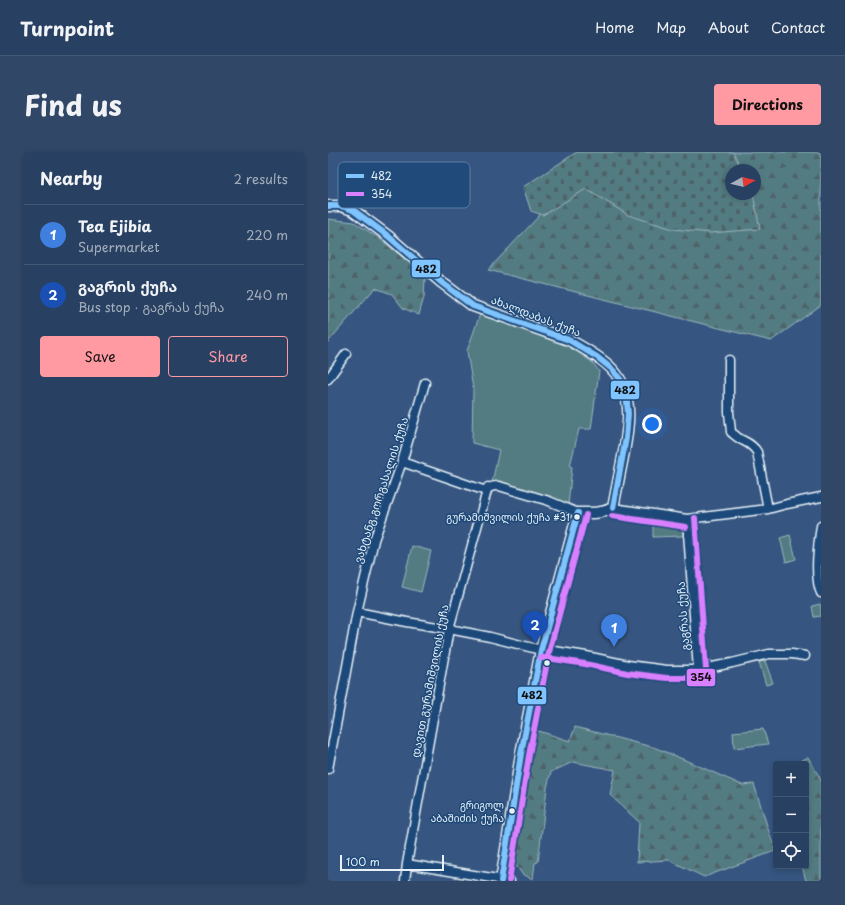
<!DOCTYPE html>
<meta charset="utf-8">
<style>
body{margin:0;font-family:"Playpen Sans","Noto Sans Georgian",sans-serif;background:#304767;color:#f1f3f6}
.controls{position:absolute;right:12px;bottom:12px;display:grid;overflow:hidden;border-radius:4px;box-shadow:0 2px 6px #0003}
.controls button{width:36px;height:36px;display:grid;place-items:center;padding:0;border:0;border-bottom:1px solid #445976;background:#284061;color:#f1f3f6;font:20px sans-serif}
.compass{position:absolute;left:397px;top:12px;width:36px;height:36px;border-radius:50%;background:#284061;box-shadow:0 2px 6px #0003;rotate:82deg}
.scale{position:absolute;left:12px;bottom:10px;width:104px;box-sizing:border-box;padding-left:4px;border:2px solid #e8f1f8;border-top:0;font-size:11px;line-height:14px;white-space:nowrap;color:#e8f1f8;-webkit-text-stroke:3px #1f4a7a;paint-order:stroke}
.you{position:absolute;left:324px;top:272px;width:14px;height:14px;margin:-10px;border:3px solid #fff;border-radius:50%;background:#1a73e8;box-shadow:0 0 0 6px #1a73e833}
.badge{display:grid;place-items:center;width:26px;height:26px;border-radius:50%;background:#ff9aa2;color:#fff;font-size:13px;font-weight:700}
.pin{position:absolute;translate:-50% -33px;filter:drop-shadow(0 1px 2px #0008)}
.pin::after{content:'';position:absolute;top:21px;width:14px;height:12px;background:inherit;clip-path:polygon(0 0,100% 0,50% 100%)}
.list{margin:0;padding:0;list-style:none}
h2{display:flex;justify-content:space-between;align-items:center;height:52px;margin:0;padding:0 16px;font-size:17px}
h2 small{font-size:13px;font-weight:400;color:#a5afbd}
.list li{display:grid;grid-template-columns:26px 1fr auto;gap:12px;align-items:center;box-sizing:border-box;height:60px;padding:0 16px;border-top:1px solid #445976}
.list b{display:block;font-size:15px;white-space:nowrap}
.list p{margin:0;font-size:13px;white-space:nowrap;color:#a5afbd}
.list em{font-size:13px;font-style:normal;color:#a5afbd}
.actions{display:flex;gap:8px;padding:12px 16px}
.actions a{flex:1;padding:9px 0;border:1px solid #ff9aa2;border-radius:4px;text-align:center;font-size:14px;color:#ff9aa2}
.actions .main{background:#ff9aa2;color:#111}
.icon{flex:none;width:22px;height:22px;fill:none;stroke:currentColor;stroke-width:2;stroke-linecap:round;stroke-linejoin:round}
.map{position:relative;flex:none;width:493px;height:729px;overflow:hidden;border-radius:4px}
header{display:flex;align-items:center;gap:24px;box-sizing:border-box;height:56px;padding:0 20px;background:#284061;border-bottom:1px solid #445976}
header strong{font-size:19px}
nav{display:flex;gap:22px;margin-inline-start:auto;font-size:14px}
.intro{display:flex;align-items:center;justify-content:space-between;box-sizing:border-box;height:96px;padding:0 24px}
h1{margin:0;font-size:28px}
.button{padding:10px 18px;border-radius:4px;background:#ff9aa2;color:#111;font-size:14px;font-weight:700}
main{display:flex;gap:24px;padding:0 24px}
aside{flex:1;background:#284061;border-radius:4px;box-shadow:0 2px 6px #0003}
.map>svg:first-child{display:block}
.green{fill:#527b82;stroke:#9db6bd}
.forest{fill:url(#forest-firs);stroke:#9db6bd;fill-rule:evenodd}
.cemetery{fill:url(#cemetery-stones);stroke:#9db6bd}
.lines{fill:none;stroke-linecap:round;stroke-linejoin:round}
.minor-casing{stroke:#e8f1f8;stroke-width:11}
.tertiary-casing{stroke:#e8f1f8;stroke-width:13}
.minor{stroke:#1f4a7a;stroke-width:8}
.tertiary{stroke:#1f4a7a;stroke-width:10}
.bus-1-casing{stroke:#1f4a7a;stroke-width:9}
.bus-2-casing{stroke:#1f4a7a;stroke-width:9}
.bus-1{stroke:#80c4ff;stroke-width:6}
.bus-2{stroke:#d880ff;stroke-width:6}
.bus-dot{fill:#e8f1f8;stroke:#1f4a7a;stroke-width:1.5}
.labels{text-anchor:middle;stroke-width:3;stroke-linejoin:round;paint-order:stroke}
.bus-label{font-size:10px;fill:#e8f1f8;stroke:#1f4a7a;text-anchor:end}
.street-label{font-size:11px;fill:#e8f1f8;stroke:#1f4a7a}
.key{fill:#1f4a7a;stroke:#5b7ca0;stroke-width:1}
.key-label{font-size:11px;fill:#e8f1f8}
.line-badge{stroke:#1f4a7a;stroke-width:1.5}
.pale-badge-label{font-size:11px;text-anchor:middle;font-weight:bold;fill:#111}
</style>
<header>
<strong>Turnpoint</strong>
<nav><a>Home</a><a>Map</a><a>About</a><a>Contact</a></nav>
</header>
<div class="intro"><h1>Find us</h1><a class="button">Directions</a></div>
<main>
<aside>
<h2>Nearby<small>2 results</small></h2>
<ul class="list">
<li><span class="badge" style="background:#3f7fe0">1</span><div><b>Tea Ejibia</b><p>Supermarket</p></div><em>220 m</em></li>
<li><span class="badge" style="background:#1a4fb4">2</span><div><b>გაგრის ქუჩა</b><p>Bus stop · გაგრას ქუჩა</p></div><em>240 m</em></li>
</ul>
<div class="actions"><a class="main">Save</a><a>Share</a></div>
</aside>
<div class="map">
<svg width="493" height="729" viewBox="0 0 493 729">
<defs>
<pattern id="forest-firs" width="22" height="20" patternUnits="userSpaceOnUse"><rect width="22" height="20" fill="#527b82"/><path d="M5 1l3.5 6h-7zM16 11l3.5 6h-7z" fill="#4d6469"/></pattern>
<pattern id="cemetery-stones" width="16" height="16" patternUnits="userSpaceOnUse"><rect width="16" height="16" fill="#527b82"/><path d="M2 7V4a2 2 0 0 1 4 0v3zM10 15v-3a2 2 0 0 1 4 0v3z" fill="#4d6469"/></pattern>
</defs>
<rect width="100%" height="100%" fill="#365681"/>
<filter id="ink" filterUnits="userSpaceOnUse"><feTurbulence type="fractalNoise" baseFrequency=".025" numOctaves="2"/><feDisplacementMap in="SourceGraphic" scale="8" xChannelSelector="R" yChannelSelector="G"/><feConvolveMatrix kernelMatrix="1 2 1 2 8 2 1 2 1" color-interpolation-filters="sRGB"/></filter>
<g filter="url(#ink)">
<path class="green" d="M152 162 239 193 264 210 271 219 263 277H251L242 314 244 315 240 353 164 331 171 298 144 291 145 237 139 199Z
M344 368C356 370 355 374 355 384L325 385V369Z
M462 383 468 407 458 410 452 386Z
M84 394 103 399 93 440 74 435Z
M492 452 493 456V464L486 465 484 454Z
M437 509 445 531 438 533 431 510Z
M435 577 440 592 406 596 405 580Z"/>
<path class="forest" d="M278 0H493V153L443 189 160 118 210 65 230 39ZM403 18H427V42H403Z
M0 67 26 70 52 87 89 117 97 126 96 145 91 163 75 156 64 142 47 136 0 190Z
M247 575 328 596 357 608 414 633 426 632 447 699 376 725 341 708 309 710 311 670 282 643 287 618 245 610 223 620 219 636 210 710 207 711 205 727 194 722 190 716 181 710 200 584 211 579 242 589Z
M480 605 493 628V729H478L474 714H478V612H467Z"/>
<path class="cemetery" d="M249 0H405L414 18H403V42H425L432 77 382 81 345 77 300 63 258 37 215 63 203 59 195 35Z"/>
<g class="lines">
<g class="minor-casing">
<path id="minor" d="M401 208V260L403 280C405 282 407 283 409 285 416 290 424 291 429 300L440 357
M0 227 18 202
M74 310 155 338C162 337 162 333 171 334L221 349 250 361
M285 356 359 367 440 357 459 352 493 345
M493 374C490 391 486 427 493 441
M29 460 79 470 121 477 162 485 213 498H220L258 504 300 513 339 518H370L359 367
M370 518 404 511 441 502H464L477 504
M0 617 29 460 46 388 74 310 97 231
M79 712 182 729
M77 729 79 712 121 477 160 335"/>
</g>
<g class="tertiary-casing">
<path id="tertiary" d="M0 54H13L25 58 60 84 113 130 145 154 241 188C254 195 274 206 284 217 308 242 300 280 294 310 291 325 288 340 285 356 272 362 265 361 250 361L213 498 193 602 173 729"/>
</g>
<use href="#minor" class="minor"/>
<use href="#tertiary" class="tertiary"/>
<g class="bus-1-casing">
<path id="bus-1" d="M0 54H13L25 58 60 84 113 130 145 154 241 188 269 205 284 217 292 227 297 238 299 250 300 262 298 286 285 356
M173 729 193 602 213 498 250 361"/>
</g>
<g class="bus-2-casing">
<path id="bus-2" d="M284 364 358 375
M213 506H219L257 512 299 521 338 526H371C375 525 378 522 378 517L367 366
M181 729 201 603 221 500 258 363"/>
</g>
<use href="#bus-1" class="bus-1"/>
<use href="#bus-2" class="bus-2"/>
</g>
</g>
<g class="bus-dot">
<circle cx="249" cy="365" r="3.5"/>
<circle cx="219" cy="511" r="3.5"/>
<circle cx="184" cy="659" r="3.5"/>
</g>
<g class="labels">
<g class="bus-label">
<text x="242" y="369">გურამიშვილის ქუჩა #31</text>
<text x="176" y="657">გრიგოლ<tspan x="176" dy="13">აბაშიძის ქუჩა</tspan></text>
</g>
<g class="street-label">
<text transform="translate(208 164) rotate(21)" y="4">ახალდაბას ქუჩა</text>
<text transform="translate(53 338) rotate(-72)" y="4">ვახტანგ გორგასალის ქუჩა</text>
<text transform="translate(355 464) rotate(-94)" y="4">გაგრას ქუჩა</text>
<text transform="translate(102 529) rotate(-79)" y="4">დავით გურამიშვილის ქუჩა</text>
</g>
</g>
<rect x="10" y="10" width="132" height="46" rx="6" class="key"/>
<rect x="18" y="22" width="18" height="4" fill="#80c4ff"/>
<rect x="18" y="40" width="18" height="4" fill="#d880ff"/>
<g class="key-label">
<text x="43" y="28">482</text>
<text x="43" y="46">354</text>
</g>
<g class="line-badge">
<rect x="83" y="107" width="30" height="19" rx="4" fill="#80c4ff"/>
<rect x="282" y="228" width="30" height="20" rx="4" fill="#80c4ff"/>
<rect x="358" y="516" width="30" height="19" rx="4" fill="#d880ff"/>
<rect x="189" y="534" width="30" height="19" rx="4" fill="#80c4ff"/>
</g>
<g class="pale-badge-label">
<text x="98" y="121">482</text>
<text x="297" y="242">482</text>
<text x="373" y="529">354</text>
<text x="204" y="547">482</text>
</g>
</svg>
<div class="controls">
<button>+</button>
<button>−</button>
<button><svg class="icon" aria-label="locate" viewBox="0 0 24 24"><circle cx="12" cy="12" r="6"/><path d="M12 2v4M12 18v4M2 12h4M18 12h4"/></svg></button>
</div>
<svg class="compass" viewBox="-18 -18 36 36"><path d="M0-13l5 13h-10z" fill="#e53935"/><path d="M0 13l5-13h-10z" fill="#a5afbd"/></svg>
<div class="scale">100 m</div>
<div class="you"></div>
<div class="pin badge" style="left:286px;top:495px;background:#3f7fe0">1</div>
<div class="pin badge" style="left:207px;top:492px;background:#1a4fb4">2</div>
</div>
</main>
